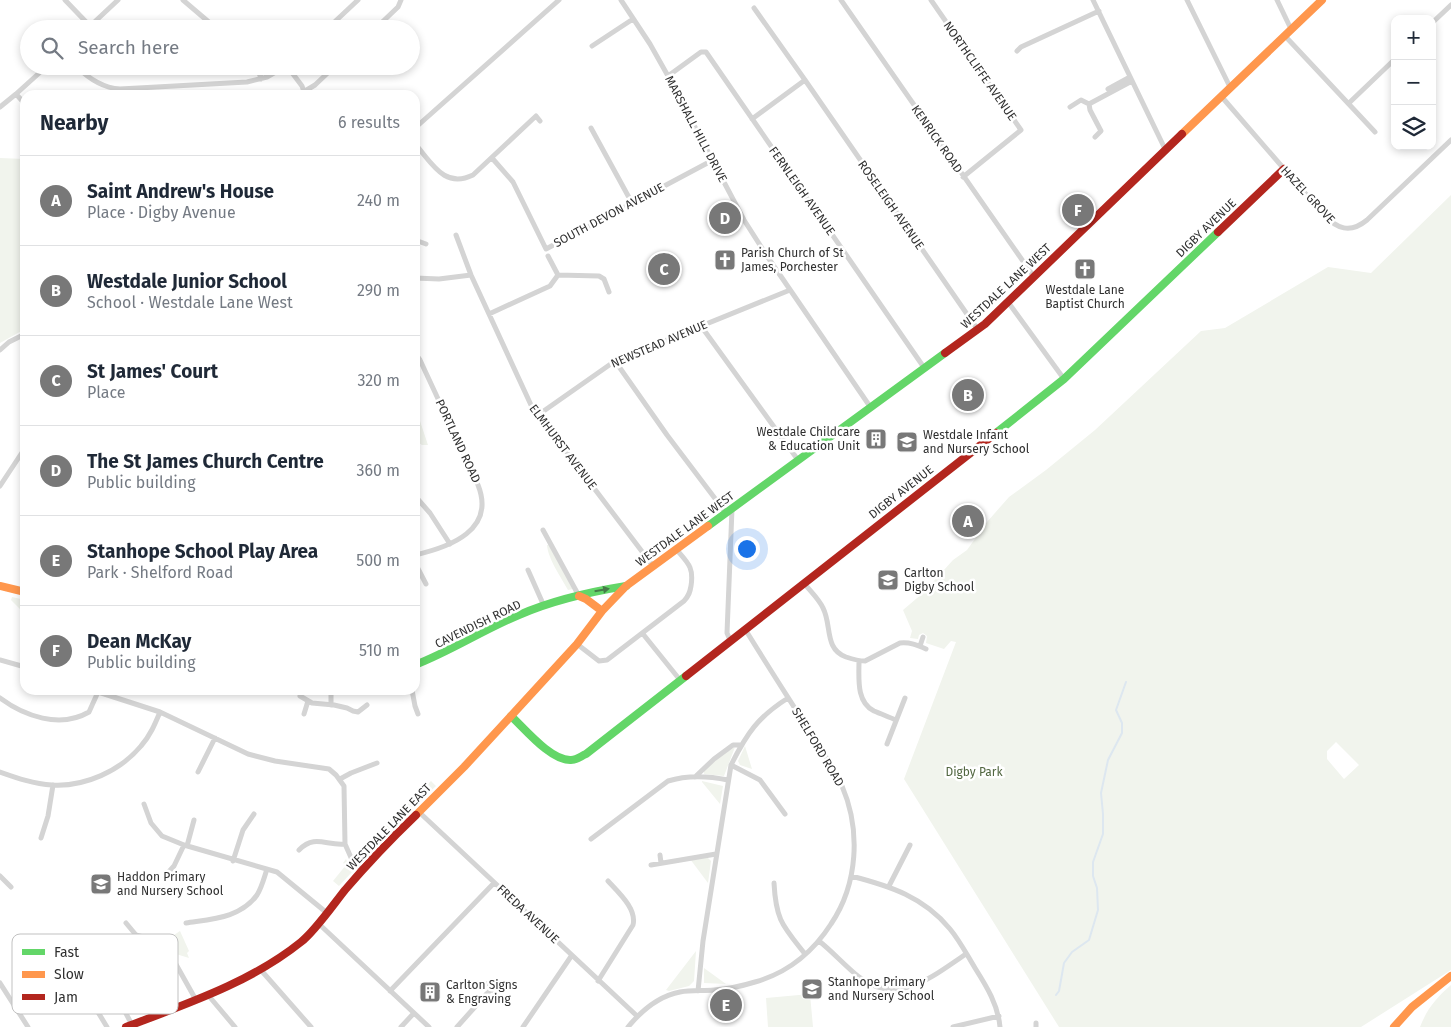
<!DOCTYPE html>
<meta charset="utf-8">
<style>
body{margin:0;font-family:"Fira Sans",sans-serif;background:#f6f6f7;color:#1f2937}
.controls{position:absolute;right:15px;top:15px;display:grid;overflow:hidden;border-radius:10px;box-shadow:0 2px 8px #0003}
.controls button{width:45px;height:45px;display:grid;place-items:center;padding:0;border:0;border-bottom:1px solid #e0e1e3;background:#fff;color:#1f2937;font:25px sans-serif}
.you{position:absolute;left:746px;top:548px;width:18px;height:18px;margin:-12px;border:4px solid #fff;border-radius:50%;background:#1a73e8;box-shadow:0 0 0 8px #1a73e833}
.badge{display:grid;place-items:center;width:32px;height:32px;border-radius:50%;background:#787878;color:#fff;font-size:16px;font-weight:700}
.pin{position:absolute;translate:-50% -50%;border:2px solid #fff;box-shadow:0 1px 5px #0006}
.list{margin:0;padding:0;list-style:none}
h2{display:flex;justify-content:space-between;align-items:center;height:65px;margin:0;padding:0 20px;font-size:21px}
h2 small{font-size:16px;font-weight:400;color:#747a83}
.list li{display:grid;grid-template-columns:32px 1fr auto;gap:15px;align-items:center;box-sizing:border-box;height:90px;padding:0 20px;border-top:1px solid #e0e1e3}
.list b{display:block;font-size:19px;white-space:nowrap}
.list p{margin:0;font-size:16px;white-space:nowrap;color:#747a83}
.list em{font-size:16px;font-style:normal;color:#747a83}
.icon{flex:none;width:28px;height:28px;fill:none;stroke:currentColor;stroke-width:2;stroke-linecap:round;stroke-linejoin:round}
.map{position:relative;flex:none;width:1451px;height:1027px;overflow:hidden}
.search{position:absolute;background:#fff;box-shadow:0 2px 8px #0003;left:20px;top:20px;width:400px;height:55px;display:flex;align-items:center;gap:12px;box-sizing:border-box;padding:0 18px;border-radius:28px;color:#747a83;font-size:19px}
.panel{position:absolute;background:#fff;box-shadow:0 2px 8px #0003;left:20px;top:90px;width:400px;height:605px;border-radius:15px}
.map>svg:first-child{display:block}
.green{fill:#f1f4ed;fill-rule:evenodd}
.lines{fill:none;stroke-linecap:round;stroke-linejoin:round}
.stream{stroke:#dde7f0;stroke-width:2}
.street{stroke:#d4d4d4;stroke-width:5}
.fast{stroke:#63d668;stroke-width:8}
.slow{stroke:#ff974d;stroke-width:8}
.jam{stroke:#b3261e;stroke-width:8}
.oneway{fill:#477b49}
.labels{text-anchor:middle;stroke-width:5;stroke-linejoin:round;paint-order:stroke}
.street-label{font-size:12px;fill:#303030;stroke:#fff}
.poi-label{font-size:12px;fill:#303030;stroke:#fff;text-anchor:start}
.park-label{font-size:12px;fill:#526741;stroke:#fff}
.key{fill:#fff;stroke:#c1c1c1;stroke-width:1}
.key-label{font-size:14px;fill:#303030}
</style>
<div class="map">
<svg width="1451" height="1027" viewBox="0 0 1451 1027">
<rect width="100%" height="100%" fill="#fff"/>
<path class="green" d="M0 158 25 159V329L0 343Z
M1451 195V970L1361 1027H1059L904 779 956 642 951 641 944 649 926 643 927 636 923 633 919 635 918 639 910 638 912 631 903 610 923 593 953 560 967 550 987 522 1009 497 1046 470 1095 430 1201 331 1225 328 1328 267 1371 273ZM1336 742 1359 765 1344 779 1327 759V751Z
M415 417 418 422 420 421 428 445H422L415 440Z
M547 545H549L573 589 568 590C561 577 548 559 547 545Z
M12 597 25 600V614L11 600Z
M745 746 752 769 740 765 738 761Z
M735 747 724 776 704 774V770L722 755Z
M431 781 436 786 418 803 413 798Z
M702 781 723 786 720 804 702 782Z
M411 799 416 804 391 829H380Z
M390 830 372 848 363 847 380 831Z
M707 857 711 861 708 883 690 859Z
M346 859 352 872 339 886 333 881 346 865 343 863Z
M180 931 189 951 187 953 189 958 176 954 165 936 174 935Z
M696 951 694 981 689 986 669 991 666 990Z
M704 968 726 984 704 983Z
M1451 985V1027H1420C1427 1009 1436 998 1451 985Z
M734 994 737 1013 721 1017 712 997Z
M810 994 813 1027H768L766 998Z"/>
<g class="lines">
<path class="stream" d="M1056 995 1059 991 1064 963 1072 952 1089 940 1098 910 1097 888 1093 876V862L1103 834V814L1101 793 1108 760 1122 733V723L1116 710 1126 682"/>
<path class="street" d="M65 0 90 26
M183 0 217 29
M621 0 650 44 668 76 744 220 767 256 871 408
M841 0 1034 277
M931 0 1021 130 963 177
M1093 0 1166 151
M1187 0 1230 87
M1277 0 1291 29
M754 8 805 80
M1432 23 1451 5
M87 29 118 0
M327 29 358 0
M375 29 398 7 401 0
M1285 36 1375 132
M592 46 633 19
M1017 51 1021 47 1099 11
M76 66C88 78 103 88 120 89L247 82 267 77 286 66
M257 66 261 79
M287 66 302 86 305 95
M668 76 701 52H706L925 369
M1108 89 1130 77
M305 91 315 85 335 66
M16 94 25 104
M1221 96 1323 214C1337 229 1350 234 1367 220L1451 140
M1349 103 1395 59
M1089 104 1132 81
M0 107 16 94 47 66
M1070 107 1081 100 1089 104 1090 110 1101 131 1095 137
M752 119 805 80 978 330
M415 128 559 0
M591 128 632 203
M415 144C432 163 444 189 473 175L536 116 540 121
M492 158 513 182 546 249 713 160
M456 235 471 275 531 405 653 566
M415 240 426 244
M558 275 599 276 604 279 609 292
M415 278 439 279 471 275
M1008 302 1064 379
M489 314 550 286 558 275 548 256
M701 326 798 460
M0 350 9 342 25 334
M415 353 420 360 478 485C496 530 450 547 415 555
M615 361 667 435 726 513
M538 415 615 361 790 290
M0 486 25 448
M415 496 430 513 450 544
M543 530 579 596
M415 563 426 584
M528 570 544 606
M804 583C810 591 819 599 823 608 832 625 824 649 846 657 852 659 858 661 865 661L900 643C910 642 917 645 926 649
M643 634 680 680
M730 640 727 633 732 509
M577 644 599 661 607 660 684 601C689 596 690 592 691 586 694 567 688 563 676 549
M920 646 923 637
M0 660 25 667
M859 661C859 678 856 702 874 711 881 714 889 717 896 720
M92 690 160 712 248 754 275 761 329 769 336 775 344 786 345 844 353 862 362 870
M412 690 415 706 418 714
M300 696 312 703 334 705 347 708 353 711 358 712 367 705
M0 698C24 716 60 729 89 712L98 692
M331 705V690
M304 714 308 701
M887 744 905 698
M731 765 760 780 785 814
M0 772C17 778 34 784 52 785 85 787 120 771 141 746 150 736 155 724 160 712
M198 772 215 738
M695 777 714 759 733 745H741
M340 779 351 773 377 763
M144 804 151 823 162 836 184 845 277 872 327 913
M419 812 637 1016
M41 838 48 816 53 785
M591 839 668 781C687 775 709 776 728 780
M187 846 194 820
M299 850C315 834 326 846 345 844
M660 855 661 863
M233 861 243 830 254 814
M651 865 716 854
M0 876 11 887
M165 876 174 866 184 845
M851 876C890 886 924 897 950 929 960 941 967 955 975 968 987 987 998 1005 1000 1027
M774 883C776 921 783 926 805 954
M889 886 910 845
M126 923 136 935 164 943 196 1000
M186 923C211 919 241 918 257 895 262 887 264 878 267 869
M319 924 429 1027
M819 941C833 952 845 966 859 977 898 1007 933 976 966 954
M121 960 109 975 108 979 132 1025
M70 966 107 1027
M260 969 311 1027
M598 981 633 925C637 909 619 893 608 881
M0 983 28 1027
M486 984 497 994
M390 991 494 883
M698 991 703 941 731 765C747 733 758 717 788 698
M208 995 235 1027
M1036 1023V1027
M401 1027 414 1013
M457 1027 491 989
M523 1027 572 955
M628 1027C642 1010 659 996 680 992 691 990 703 991 714 990 728 989 742 986 755 982 787 973 813 952 831 924 858 884 861 830 842 786 832 764 816 742 803 721 784 691 764 660 745 629
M953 1027 999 1016"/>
<path class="fast" d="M996 433 1064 379 1218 232
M708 526 945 353
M415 665C451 651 483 630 519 615 553 600 589 592 626 586
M511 716C525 729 551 761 571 760 577 760 581 756 586 754L686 676"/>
<path class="slow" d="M1182 134 1322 0
M0 586 25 592
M579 596 586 599 602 611
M416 815 464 767 511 716 577 644 602 611 626 586 708 526
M1394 1027 1412 1007 1451 976"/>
<path class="jam" d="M1218 232 1284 169
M945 353 985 324 1182 134
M686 676 996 433
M126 1027C186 1004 250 983 301 942 315 931 333 905 345 890 368 863 391 839 416 815"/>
</g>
<defs><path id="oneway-solid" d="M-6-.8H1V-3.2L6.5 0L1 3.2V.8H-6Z" transform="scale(1.25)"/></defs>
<use class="oneway" href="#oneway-solid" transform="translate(602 590) rotate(-10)"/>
<defs>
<g id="church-square" transform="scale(1.125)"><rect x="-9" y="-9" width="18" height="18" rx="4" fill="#787878" stroke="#fff"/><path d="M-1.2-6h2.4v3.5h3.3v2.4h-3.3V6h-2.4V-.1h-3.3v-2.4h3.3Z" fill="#fff"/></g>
<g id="building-square" transform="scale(1.125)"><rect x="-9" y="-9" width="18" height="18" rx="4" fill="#787878" stroke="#fff"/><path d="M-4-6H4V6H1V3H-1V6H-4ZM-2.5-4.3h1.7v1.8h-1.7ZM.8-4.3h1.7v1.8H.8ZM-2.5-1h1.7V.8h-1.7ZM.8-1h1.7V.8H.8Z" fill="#fff"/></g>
<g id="school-square" transform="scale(1.125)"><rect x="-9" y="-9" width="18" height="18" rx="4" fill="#787878" stroke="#fff"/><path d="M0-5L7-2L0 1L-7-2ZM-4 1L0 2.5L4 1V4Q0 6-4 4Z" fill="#fff"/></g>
</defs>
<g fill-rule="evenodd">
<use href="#church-square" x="725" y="260"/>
<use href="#church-square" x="1085" y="269"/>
<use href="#building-square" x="876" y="439"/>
<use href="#school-square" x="907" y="442"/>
<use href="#school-square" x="888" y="580"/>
<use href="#school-square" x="101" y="884"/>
<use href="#school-square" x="812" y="989"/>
<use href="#building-square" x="430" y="992"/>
</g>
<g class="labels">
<g class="street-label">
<text transform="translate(980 71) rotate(55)" y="4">NORTHCLIFFE AVENUE</text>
<text transform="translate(696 129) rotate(62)" y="4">MARSHALL HILL DRIVE</text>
<text transform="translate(937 139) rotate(55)" y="4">KENRICK ROAD</text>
<text transform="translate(802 191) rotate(55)" y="4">FERNLEIGH AVENUE</text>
<text transform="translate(1308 195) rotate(47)" y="4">HAZEL GROVE</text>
<text transform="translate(891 205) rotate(55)" y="4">ROSELEIGH AVENUE</text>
<text transform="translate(609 215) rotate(-28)" y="4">SOUTH DEVON AVENUE</text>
<text transform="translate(1206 228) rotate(-44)" y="4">DIGBY AVENUE</text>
<text transform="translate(1006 286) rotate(-43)" y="4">WESTDALE LANE WEST</text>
<text transform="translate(659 344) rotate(-23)" y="4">NEWSTEAD AVENUE</text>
<text transform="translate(458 441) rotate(65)" y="4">PORTLAND ROAD</text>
<text transform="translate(563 447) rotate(53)" y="4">ELMHURST AVENUE</text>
<text transform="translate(901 492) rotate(-38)" y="4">DIGBY AVENUE</text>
<text transform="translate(685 529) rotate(-36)" y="4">WESTDALE LANE WEST</text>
<text transform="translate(478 624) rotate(-26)" y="4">CAVENDISH ROAD</text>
<text transform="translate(818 747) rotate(59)" y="4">SHELFORD ROAD</text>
<text transform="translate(389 827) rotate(-46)" y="4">WESTDALE LANE EAST</text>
<text transform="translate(528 914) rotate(43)" y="4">FREDA AVENUE</text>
</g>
<g class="poi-label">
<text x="741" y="257">Parish Church of St<tspan x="741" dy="14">James, Porchester</tspan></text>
<text x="1085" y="294" text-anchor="middle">Westdale Lane<tspan x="1085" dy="14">Baptist Church</tspan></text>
<text x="860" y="436" text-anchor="end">Westdale Childcare<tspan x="860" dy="14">&amp; Education Unit</tspan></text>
<text x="923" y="439">Westdale Infant<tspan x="923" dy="14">and Nursery School</tspan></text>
<text x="904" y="577">Carlton<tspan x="904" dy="14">Digby School</tspan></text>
<text x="117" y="881">Haddon Primary<tspan x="117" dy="14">and Nursery School</tspan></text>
<text x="828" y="986">Stanhope Primary<tspan x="828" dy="14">and Nursery School</tspan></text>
<text x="446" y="989">Carlton Signs<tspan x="446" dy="14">&amp; Engraving</tspan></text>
</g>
<g class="park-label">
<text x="974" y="776">Digby Park</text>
</g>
</g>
<rect x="12" y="934" width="166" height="80" rx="8" class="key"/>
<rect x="22" y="949" width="23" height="6" fill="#63d668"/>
<rect x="22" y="971" width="23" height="7" fill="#ff974d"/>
<rect x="22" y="994" width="23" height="6" fill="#b3261e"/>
<g class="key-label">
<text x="54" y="957">Fast</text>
<text x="54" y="979">Slow</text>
<text x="54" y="1002">Jam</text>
</g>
</svg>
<div class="controls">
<button>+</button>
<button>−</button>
<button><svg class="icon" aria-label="layers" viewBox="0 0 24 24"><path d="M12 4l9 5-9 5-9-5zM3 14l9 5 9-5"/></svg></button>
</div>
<div class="you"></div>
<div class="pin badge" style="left:968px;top:521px">A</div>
<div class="pin badge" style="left:968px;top:395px">B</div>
<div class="pin badge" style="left:664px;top:269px">C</div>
<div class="pin badge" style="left:725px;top:218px">D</div>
<div class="pin badge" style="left:726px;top:1005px">E</div>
<div class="pin badge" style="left:1078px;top:210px">F</div>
<div class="search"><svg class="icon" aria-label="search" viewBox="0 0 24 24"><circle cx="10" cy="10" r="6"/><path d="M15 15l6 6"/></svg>Search here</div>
<section class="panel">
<h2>Nearby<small>6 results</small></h2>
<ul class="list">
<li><span class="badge">A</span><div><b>Saint Andrew's House</b><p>Place · Digby Avenue</p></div><em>240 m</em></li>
<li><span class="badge">B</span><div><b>Westdale Junior School</b><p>School · Westdale Lane West</p></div><em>290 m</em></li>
<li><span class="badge">C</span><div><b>St James' Court</b><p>Place</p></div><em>320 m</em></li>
<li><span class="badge">D</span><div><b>The St James Church Centre</b><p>Public building</p></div><em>360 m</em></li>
<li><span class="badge">E</span><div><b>Stanhope School Play Area</b><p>Park · Shelford Road</p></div><em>500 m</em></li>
<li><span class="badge">F</span><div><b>Dean McKay</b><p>Public building</p></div><em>510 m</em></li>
</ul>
</section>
</div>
